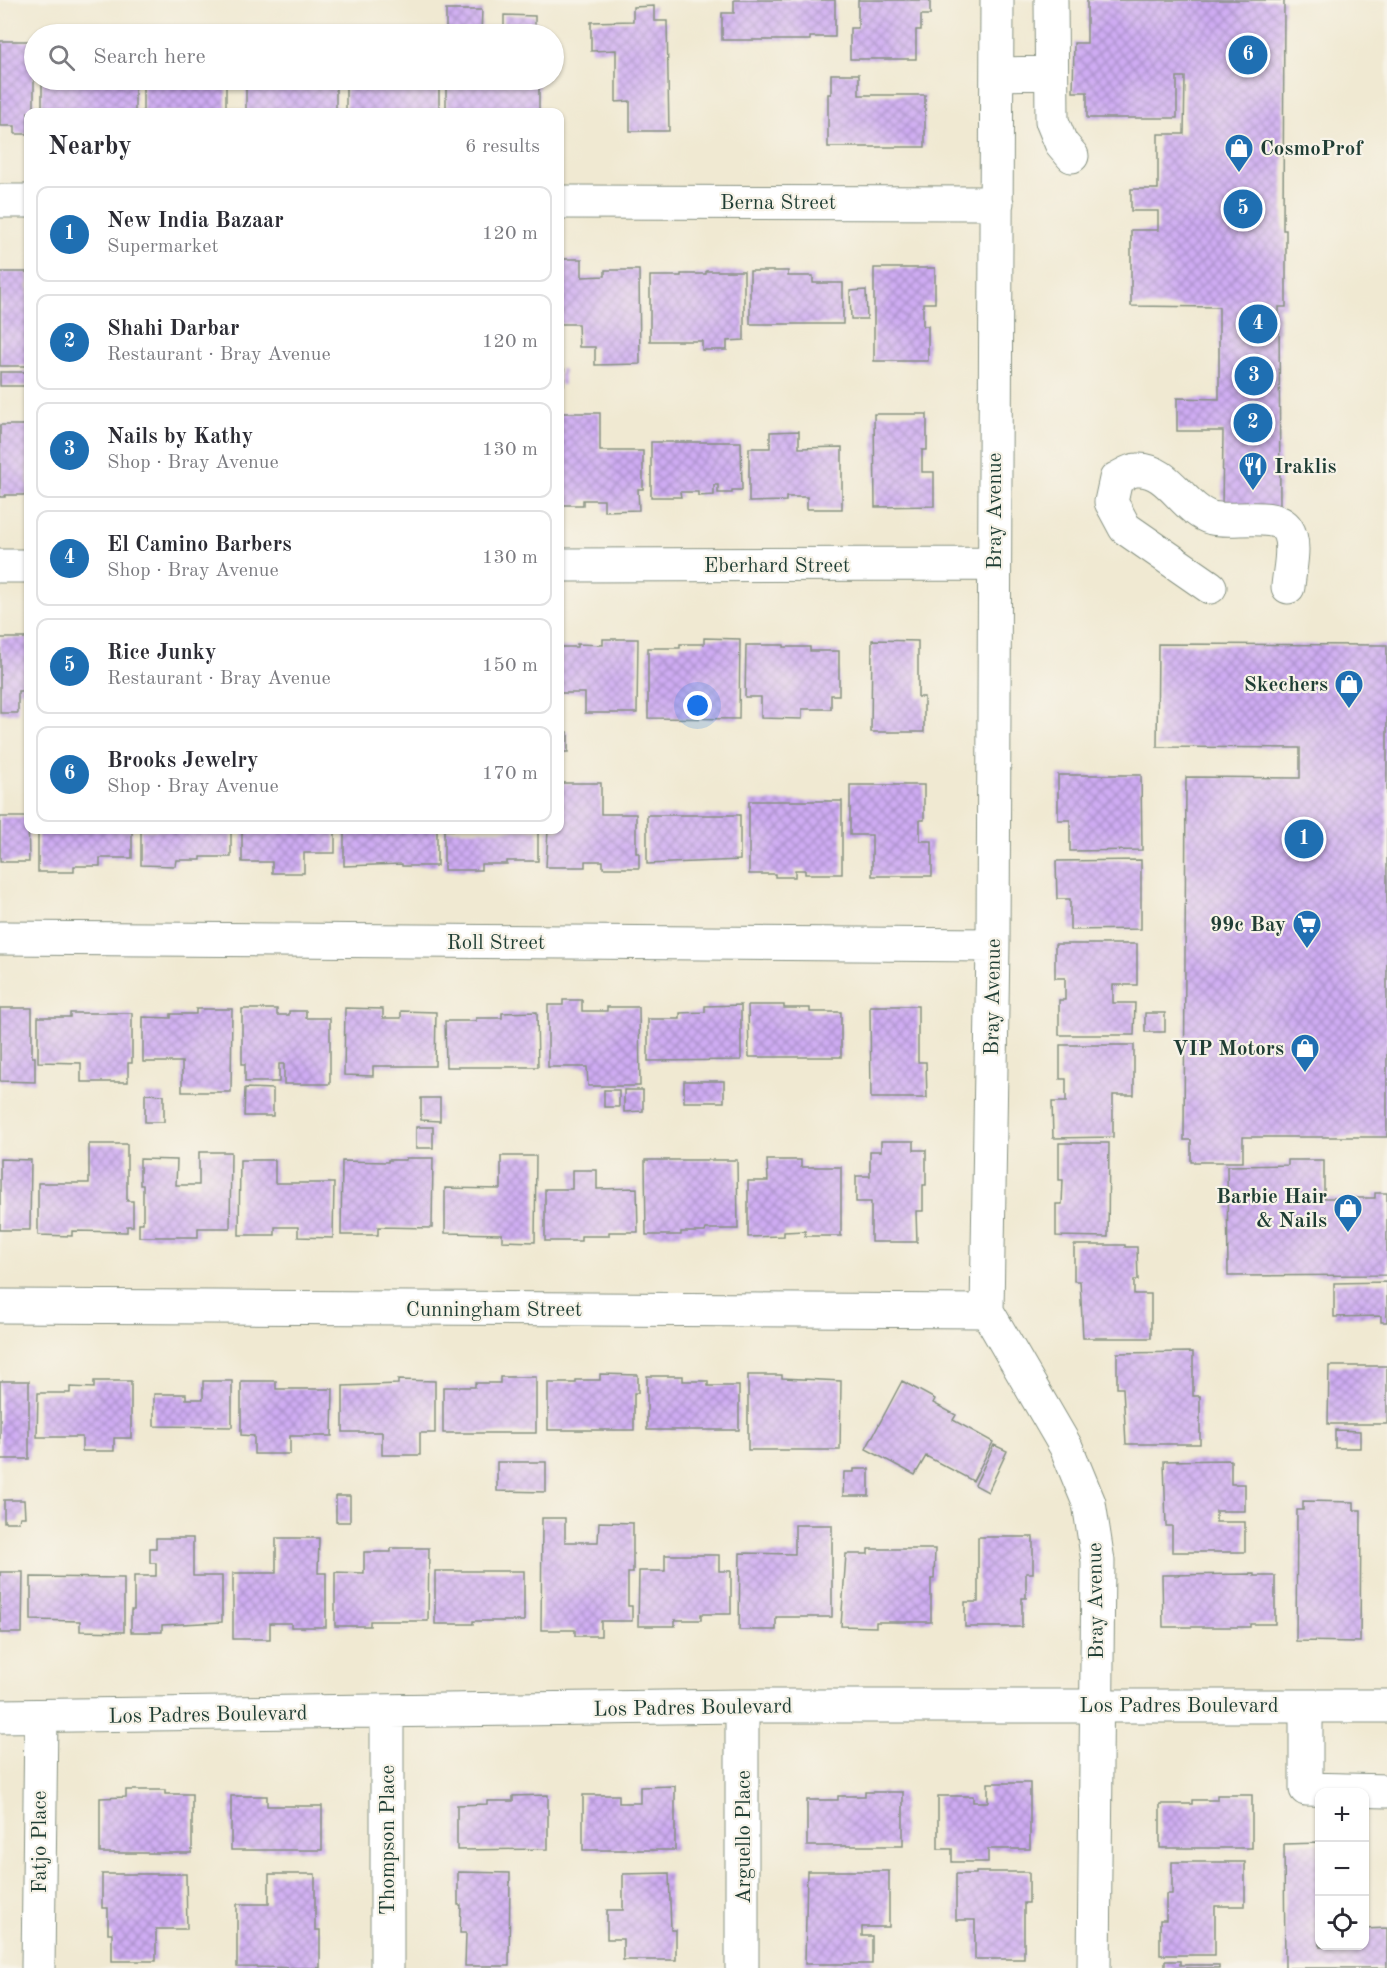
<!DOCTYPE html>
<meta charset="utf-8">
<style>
body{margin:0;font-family:"Old Standard TT",serif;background:#f2f2f3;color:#2b2b33}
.controls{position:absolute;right:18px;bottom:18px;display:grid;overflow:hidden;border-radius:12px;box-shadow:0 2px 4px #0004}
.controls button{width:54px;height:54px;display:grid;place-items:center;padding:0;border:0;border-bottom:2px solid #e1e1e2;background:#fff;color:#2b2b33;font:30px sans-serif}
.you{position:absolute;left:698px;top:706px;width:21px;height:21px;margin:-15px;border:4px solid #fff;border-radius:50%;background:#1a73e8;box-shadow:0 0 0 9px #1a73e833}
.badge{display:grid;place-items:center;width:39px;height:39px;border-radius:50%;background:#1f6fb2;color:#fff;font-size:20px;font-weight:700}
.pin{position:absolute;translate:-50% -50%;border:3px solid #fff;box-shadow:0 2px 6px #0006}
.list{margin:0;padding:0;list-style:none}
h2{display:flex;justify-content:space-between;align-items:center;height:78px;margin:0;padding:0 24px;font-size:26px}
h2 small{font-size:20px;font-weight:400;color:#7c7c81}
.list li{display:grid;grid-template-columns:39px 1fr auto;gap:18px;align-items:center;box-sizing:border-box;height:96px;margin:0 12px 12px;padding:0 12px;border:2px solid #e1e1e2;border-radius:12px}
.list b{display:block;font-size:22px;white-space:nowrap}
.list p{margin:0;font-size:20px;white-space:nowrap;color:#7c7c81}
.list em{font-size:20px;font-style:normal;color:#7c7c81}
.icon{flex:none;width:33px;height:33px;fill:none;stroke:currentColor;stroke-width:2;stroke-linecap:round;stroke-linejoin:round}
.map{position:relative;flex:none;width:1387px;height:1968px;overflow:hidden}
.search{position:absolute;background:#fff;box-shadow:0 2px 4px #0004;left:24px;top:24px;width:540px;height:66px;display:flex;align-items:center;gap:15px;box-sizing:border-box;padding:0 21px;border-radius:33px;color:#7c7c81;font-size:22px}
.panel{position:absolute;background:#fff;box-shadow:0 2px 4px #0004;left:24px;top:108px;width:540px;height:726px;border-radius:12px}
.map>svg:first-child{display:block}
.building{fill:url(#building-cross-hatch)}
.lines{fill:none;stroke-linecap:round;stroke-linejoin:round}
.minor-casing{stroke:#889383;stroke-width:35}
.minor{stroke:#fff;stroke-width:33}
.labels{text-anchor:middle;stroke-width:4.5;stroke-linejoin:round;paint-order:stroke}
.poi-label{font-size:21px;font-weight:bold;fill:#1f3d34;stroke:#f7f3e8;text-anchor:end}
.street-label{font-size:21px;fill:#1f3d34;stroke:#f7f3e8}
</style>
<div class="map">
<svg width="1387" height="1968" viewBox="0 0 1387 1968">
<defs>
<pattern id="building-cross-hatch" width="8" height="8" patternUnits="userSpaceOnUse" patternTransform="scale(1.5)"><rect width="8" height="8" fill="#cfacf3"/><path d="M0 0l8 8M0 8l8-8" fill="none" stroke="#a78dc6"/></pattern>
</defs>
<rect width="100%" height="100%" fill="#f7f3e8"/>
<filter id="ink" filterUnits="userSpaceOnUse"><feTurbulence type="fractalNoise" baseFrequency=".0167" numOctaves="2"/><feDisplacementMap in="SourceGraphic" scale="12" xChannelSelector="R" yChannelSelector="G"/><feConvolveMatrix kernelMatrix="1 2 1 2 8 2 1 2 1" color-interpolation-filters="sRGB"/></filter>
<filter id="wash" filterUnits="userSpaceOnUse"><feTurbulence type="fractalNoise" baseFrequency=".008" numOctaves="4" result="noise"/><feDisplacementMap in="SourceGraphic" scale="24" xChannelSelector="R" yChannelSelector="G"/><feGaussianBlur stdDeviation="1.35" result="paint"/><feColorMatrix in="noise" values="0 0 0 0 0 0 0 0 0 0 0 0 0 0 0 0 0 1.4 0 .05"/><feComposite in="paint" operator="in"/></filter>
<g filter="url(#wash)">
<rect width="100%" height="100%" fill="#f0e9d2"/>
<g id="blocks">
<path class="building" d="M734 0H835V37H810V40H722V13H734Z
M858 0H930V15H921V30H916V59H850V28H858Z
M1087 0H1284L1283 230H1286V307H1279L1280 511H1222L1223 431H1177V398L1219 399V307L1131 306V230H1158V211H1131V189H1158V134H1184L1185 77H1177V118H1087V92H1073L1074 43H1087Z
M654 6V21H667L669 131H630V101L616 102V50L591 51V22L633 21V7Z
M446 10H482L481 34H446Z
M504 15 535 16V34H504Z
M0 41H29V46H34V112H28V134H15V126H0Z
M831 74H859V95H925V147H828V94H831Z
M42 80H135V112H42Z
M143 80H226V112H143Z
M246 80H336V112H246Z
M346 80H439V112H346Z
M446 80H539V112H446Z
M560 259H582V277L605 276V270H639L640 364 595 365V347H579L578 324H560Z
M874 268H935V303H923V326H928V361H874Z
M706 271H744V340L727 341V350H702V341H650V276H681V274H706Z
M750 271H788V276H813V283H843V324H750Z
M0 272H28V366H0Z
M866 290 867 319H851L850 291Z
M560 369H564V385H560Z
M0 372H28V386H0Z
M560 413H600V451H643V489H638L639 510 604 511V500H583V505H560Z
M874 414H927V450H922V472H934V506L875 507Z
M0 425H28V495H5V497H0Z
M799 431V448L842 447V509H807V497H786V501L749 502V448H770V432Z
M651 442H741L742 490H732V493H718V485H714V495L698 496V492H680L681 497H651Z
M0 638H28V691H18V713H0Z
M704 638 740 639 739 719 648 718V648H680V644H704Z
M603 639H638L637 713H585V693H560V647H577V644L603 645Z
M872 640 918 641V697H924V732H871Z
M1158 644 1387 645V1137H1243V1162H1191V1140H1184L1186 777 1300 778V748L1157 747Z
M746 645H784V647H810V651H839V695H831V709H802V719L761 718V697H745Z
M560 732H568V752H560Z
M1058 775H1141L1142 850 1070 851V820H1058Z
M560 783H601V814H636V853H639V868H603V861H585V867H546L548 830H560Z
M850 785H924V820H920V841H932V876H872V835H850Z
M749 801H842V874H805V870H795V877H775V874H749Z
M647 815H740V860L647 864Z
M0 817H28L29 862H0Z
M38 830H132V858H100V866H74V872H38Z
M141 830H231V857H201V860H176L175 866 141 865Z
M242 830H335V853H304V873H272V862H242Z
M344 830H437V866H402V864L344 866Z
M444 830H538V861H507V864H481V870H444Z
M1141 860V929L1070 930V899H1057L1056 861Z
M1055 944H1137V985H1113V1003H1135L1134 1035H1059V1000H1065V978H1055Z
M563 1000H582V1011H607V1007H639L640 1086H588L587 1067H548V1005H563Z
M741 1005V1060L648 1061V1019H680V1013L705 1012V1006Z
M748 1005H784V1008H810V1012H841V1057H749Z
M870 1006H918V1062H926L927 1098H871Z
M0 1008H32V1057H35V1082L0 1081Z
M345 1008 383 1009V1018H401V1011L436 1012 435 1066H373V1076L344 1075Z
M196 1009H232L231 1092H182V1062H143V1017L171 1018V1014H196Z
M242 1009H277V1015H289V1011H306V1018H330V1084H284V1064H279V1082H245V1064H242Z
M537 1012 538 1067H446L445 1021H476V1018H502V1013Z
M70 1013H132V1063H128V1082H81V1063L38 1062V1017H70Z
M1145 1013H1165V1032H1145Z
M1060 1045H1134V1095H1113V1137L1053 1138 1052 1102H1066V1079H1060Z
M684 1081H724V1102H684Z
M245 1088 273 1089V1116H244Z
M604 1090H619V1107H604Z
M624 1090H643V1111L624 1112Z
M145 1094 164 1095V1122H145Z
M421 1098H440V1121L421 1120Z
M416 1127H433V1148H416Z
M881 1141H914V1150H926V1185H923V1211H916L917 1242H871V1202H856V1176H870V1151H881Z
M1059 1143H1109L1108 1237 1056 1236V1204H1062L1063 1180H1059Z
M89 1144H127V1201H133V1226H127V1232L72 1231V1236L38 1235V1183H89Z
M199 1152H231L230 1228H198V1237H139V1223H143V1185H140V1159L177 1160 176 1185H199Z
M501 1156H536L535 1242 502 1241V1234L445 1233V1188L501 1189Z
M406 1158H433L432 1228 378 1227V1235H341L342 1161 388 1162V1160H406Z
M0 1159 31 1160 30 1230H0Z
M240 1160H275V1183H334L333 1238 298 1237V1227H275V1235H239Z
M645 1160H737L738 1229H706L705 1232H681V1235H646Z
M767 1160H801V1167H841V1236H805V1231L784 1232V1236L748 1237V1181H768Z
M1288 1160H1324V1198H1375V1193H1387V1275L1228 1276 1227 1166 1288 1165Z
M572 1170H597V1189L637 1188 638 1232H609V1236H581V1241H545V1189H572Z
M1074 1245H1125V1247H1137L1138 1280H1134V1294H1151V1338H1083L1080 1281H1074Z
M1387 1282V1322H1381V1316L1334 1317V1283Z
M1193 1352V1396H1200V1444H1126L1123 1388H1117V1353Z
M1329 1366H1387V1424H1328Z
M600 1374 638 1375V1393H634V1430H548V1383H576V1380H600Z
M748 1375H782V1378L841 1381 840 1450H748Z
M647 1376H683V1381H708V1386H739V1430H647Z
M500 1377H536V1433H443V1387H475V1383H500Z
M398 1380 435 1381V1433H420V1455H382V1432H343V1386L398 1384Z
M0 1381H29V1459H0Z
M94 1381H131V1438H114V1451H82V1437H37L38 1393H70V1387L94 1388Z
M203 1381H232V1427L154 1426V1394H186V1399H203Z
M241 1381H276V1389H333L332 1436H290V1454H254V1436L241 1435Z
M902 1381 935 1399 933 1403 956 1415 953 1420 993 1442 973 1481 926 1456 915 1475 866 1449Z
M1335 1430 1360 1431V1448H1335Z
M994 1445 1007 1451 988 1492 975 1485Z
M1231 1460V1484H1245V1511H1216V1522H1245V1552H1172V1526H1166L1164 1461Z
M497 1462H546V1492L497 1491Z
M854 1469H869V1496H843L844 1472H854Z
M336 1496H350V1522H336Z
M4 1500H24L25 1517H20L19 1522H4Z
M1303 1501 1354 1502V1510H1361L1360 1642 1296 1641 1297 1510H1303Z
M542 1518H565V1542H598L599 1522 633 1523V1573H628V1606H632V1621H601V1636H575V1630H541Z
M795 1525H832V1617H776V1630H739L740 1553 795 1554Z
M978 1537H1033V1573H1026V1598H1022V1627H965V1602H978Z
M156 1538H193V1576H222V1622L162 1625V1632H131V1610H134V1576H156V1563H150V1548H156Z
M276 1538H319L318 1573H326V1627H291V1623H270V1639H233V1573H276Z
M391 1548H429L428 1621H370V1626H335V1572L364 1573V1552H391Z
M868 1549H935L934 1579H931V1622H876V1627L841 1626 846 1554H868Z
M665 1555H719V1571H731V1614H701V1620H675V1626H638L639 1571H665Z
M435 1571H524V1621H473V1624H435Z
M0 1572H23L22 1633H0Z
M1254 1574V1576H1275V1624H1250V1627H1163L1162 1575Z
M31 1577 124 1578V1632L80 1631V1621L31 1620Z
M988 1783H1030V1849H988V1862H952V1849H938V1796H973V1802H988Z
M675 1786V1850H583V1795H619V1803H640V1787Z
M126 1790H165V1794H192V1853H100V1798L126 1797Z
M865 1792H903V1846H807V1800H838V1796H865Z
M548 1795V1849L457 1850V1805L487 1804V1801H513V1796Z
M1217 1795H1252V1848H1160V1804H1192V1800H1217Z
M231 1796H267V1806H322V1850H231Z
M1320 1843V1946H1364V1929L1387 1928V1968H1285L1284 1844Z
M1172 1862H1245V1906H1215V1955H1160V1920H1166V1894H1172Z
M807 1871H889V1927H862V1936H872V1964H805Z
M458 1872 510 1873 509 1966H465L466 1933H460L461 1905H458Z
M976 1872H1029V1903H1024V1959H975V1920H956V1874H976Z
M669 1873 671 1930H676V1960H623V1939H607V1910H623V1874Z
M102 1874H186L187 1929H156V1961H112V1933H108V1908H102Z
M269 1874H315V1930H320V1968L237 1967V1904H269Z
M1165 1961H1180V1965H1219V1968H1165Z"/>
</g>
</g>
<g filter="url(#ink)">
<use href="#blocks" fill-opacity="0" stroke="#889383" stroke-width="1.5"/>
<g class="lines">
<g class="minor-casing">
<path id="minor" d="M997 0 993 945 987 1311 1066 1447 1089 1503 1098 1561 1094 1968
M1051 0 1052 121 1061 143 1072 156
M997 74 1051 73
M0 201H28
M560 202 997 203
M560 565 994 564
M0 566H28
M1210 587 1125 528 1111 502 1116 479C1122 476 1130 470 1137 470 1169 468 1183 510 1212 518 1232 523 1275 511 1287 529 1297 544 1289 570 1288 587
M0 938 993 945
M0 1306 987 1311
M742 1706V1968
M1306 1706V1789L1387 1791
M387 1711V1968
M0 1716 742 1706H1387
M38 1968 41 1716"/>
</g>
<use href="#minor" class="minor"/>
</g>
</g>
<defs>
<g id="shop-pin" transform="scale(1.5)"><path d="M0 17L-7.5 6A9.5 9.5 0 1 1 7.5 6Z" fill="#1f6fb2" stroke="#f7f3e8"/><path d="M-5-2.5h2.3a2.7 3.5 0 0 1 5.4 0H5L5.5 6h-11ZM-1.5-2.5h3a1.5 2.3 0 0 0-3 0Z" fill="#fff"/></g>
<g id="restaurant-pin" transform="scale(1.5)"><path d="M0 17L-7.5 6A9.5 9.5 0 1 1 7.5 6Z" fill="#1f6fb2" stroke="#f7f3e8"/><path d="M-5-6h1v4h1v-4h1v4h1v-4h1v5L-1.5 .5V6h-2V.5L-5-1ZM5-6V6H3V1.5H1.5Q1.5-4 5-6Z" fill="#fff"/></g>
<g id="supermarket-pin" transform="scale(1.5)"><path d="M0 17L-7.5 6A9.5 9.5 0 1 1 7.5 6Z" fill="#1f6fb2" stroke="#f7f3e8"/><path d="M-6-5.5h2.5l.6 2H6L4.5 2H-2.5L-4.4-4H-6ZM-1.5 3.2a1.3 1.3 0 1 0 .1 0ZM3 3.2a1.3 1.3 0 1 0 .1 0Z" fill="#fff"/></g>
</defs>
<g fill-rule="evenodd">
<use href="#shop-pin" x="1239" y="148"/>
<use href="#restaurant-pin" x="1253" y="466"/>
<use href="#shop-pin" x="1349" y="684"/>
<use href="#supermarket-pin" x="1307" y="924"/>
<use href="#shop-pin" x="1305" y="1048"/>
<use href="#shop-pin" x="1348" y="1208"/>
</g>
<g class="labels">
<g class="poi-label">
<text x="1260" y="155" text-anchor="start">CosmoProf</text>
<text x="1274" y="473" text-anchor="start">Iraklis</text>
<text x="1328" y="691">Skechers</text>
<text x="1286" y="931">99c Bay</text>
<text x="1284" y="1055">VIP Motors</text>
<text x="1327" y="1203">Barbie Hair<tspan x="1327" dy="24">&amp; Nails</tspan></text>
</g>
<g class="street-label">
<text x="778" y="209">Berna Street</text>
<text transform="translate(994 511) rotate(-90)" y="7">Bray Avenue</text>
<text x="777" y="572">Eberhard Street</text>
<text x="496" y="949">Roll Street</text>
<text transform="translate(992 997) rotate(-89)" y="7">Bray Avenue</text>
<text x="494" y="1316">Cunningham Street</text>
<text transform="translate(1095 1601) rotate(-91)" y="7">Bray Avenue</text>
<text x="1179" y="1712">Los Padres Boulevard</text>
<text transform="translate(693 1707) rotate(-1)" y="7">Los Padres Boulevard</text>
<text transform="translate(208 1714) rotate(-1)" y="7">Los Padres Boulevard</text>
<text transform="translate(743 1837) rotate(-90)" y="7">Arguello Place</text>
<text transform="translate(387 1840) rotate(-90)" y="7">Thompson Place</text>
<text transform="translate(39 1842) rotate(-90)" y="7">Fatjo Place</text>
</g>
</g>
</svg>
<div class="controls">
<button>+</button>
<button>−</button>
<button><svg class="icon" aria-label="locate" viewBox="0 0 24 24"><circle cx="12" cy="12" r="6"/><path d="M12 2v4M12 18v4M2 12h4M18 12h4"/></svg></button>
</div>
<div class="you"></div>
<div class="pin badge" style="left:1304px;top:839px">1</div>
<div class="pin badge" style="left:1253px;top:423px">2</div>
<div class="pin badge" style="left:1254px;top:376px">3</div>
<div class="pin badge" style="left:1258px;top:324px">4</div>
<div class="pin badge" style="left:1243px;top:209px">5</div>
<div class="pin badge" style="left:1248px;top:55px">6</div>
<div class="search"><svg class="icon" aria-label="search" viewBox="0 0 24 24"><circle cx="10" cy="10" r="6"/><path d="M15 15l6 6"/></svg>Search here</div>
<section class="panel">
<h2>Nearby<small>6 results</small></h2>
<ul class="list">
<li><span class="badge">1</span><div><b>New India Bazaar</b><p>Supermarket</p></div><em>120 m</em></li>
<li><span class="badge">2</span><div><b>Shahi Darbar</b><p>Restaurant · Bray Avenue</p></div><em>120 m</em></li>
<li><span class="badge">3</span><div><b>Nails by Kathy</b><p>Shop · Bray Avenue</p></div><em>130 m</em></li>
<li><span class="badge">4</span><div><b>El Camino Barbers</b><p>Shop · Bray Avenue</p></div><em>130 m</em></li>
<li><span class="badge">5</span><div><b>Rice Junky</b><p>Restaurant · Bray Avenue</p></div><em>150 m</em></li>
<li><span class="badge">6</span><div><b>Brooks Jewelry</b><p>Shop · Bray Avenue</p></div><em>170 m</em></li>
</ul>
</section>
</div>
